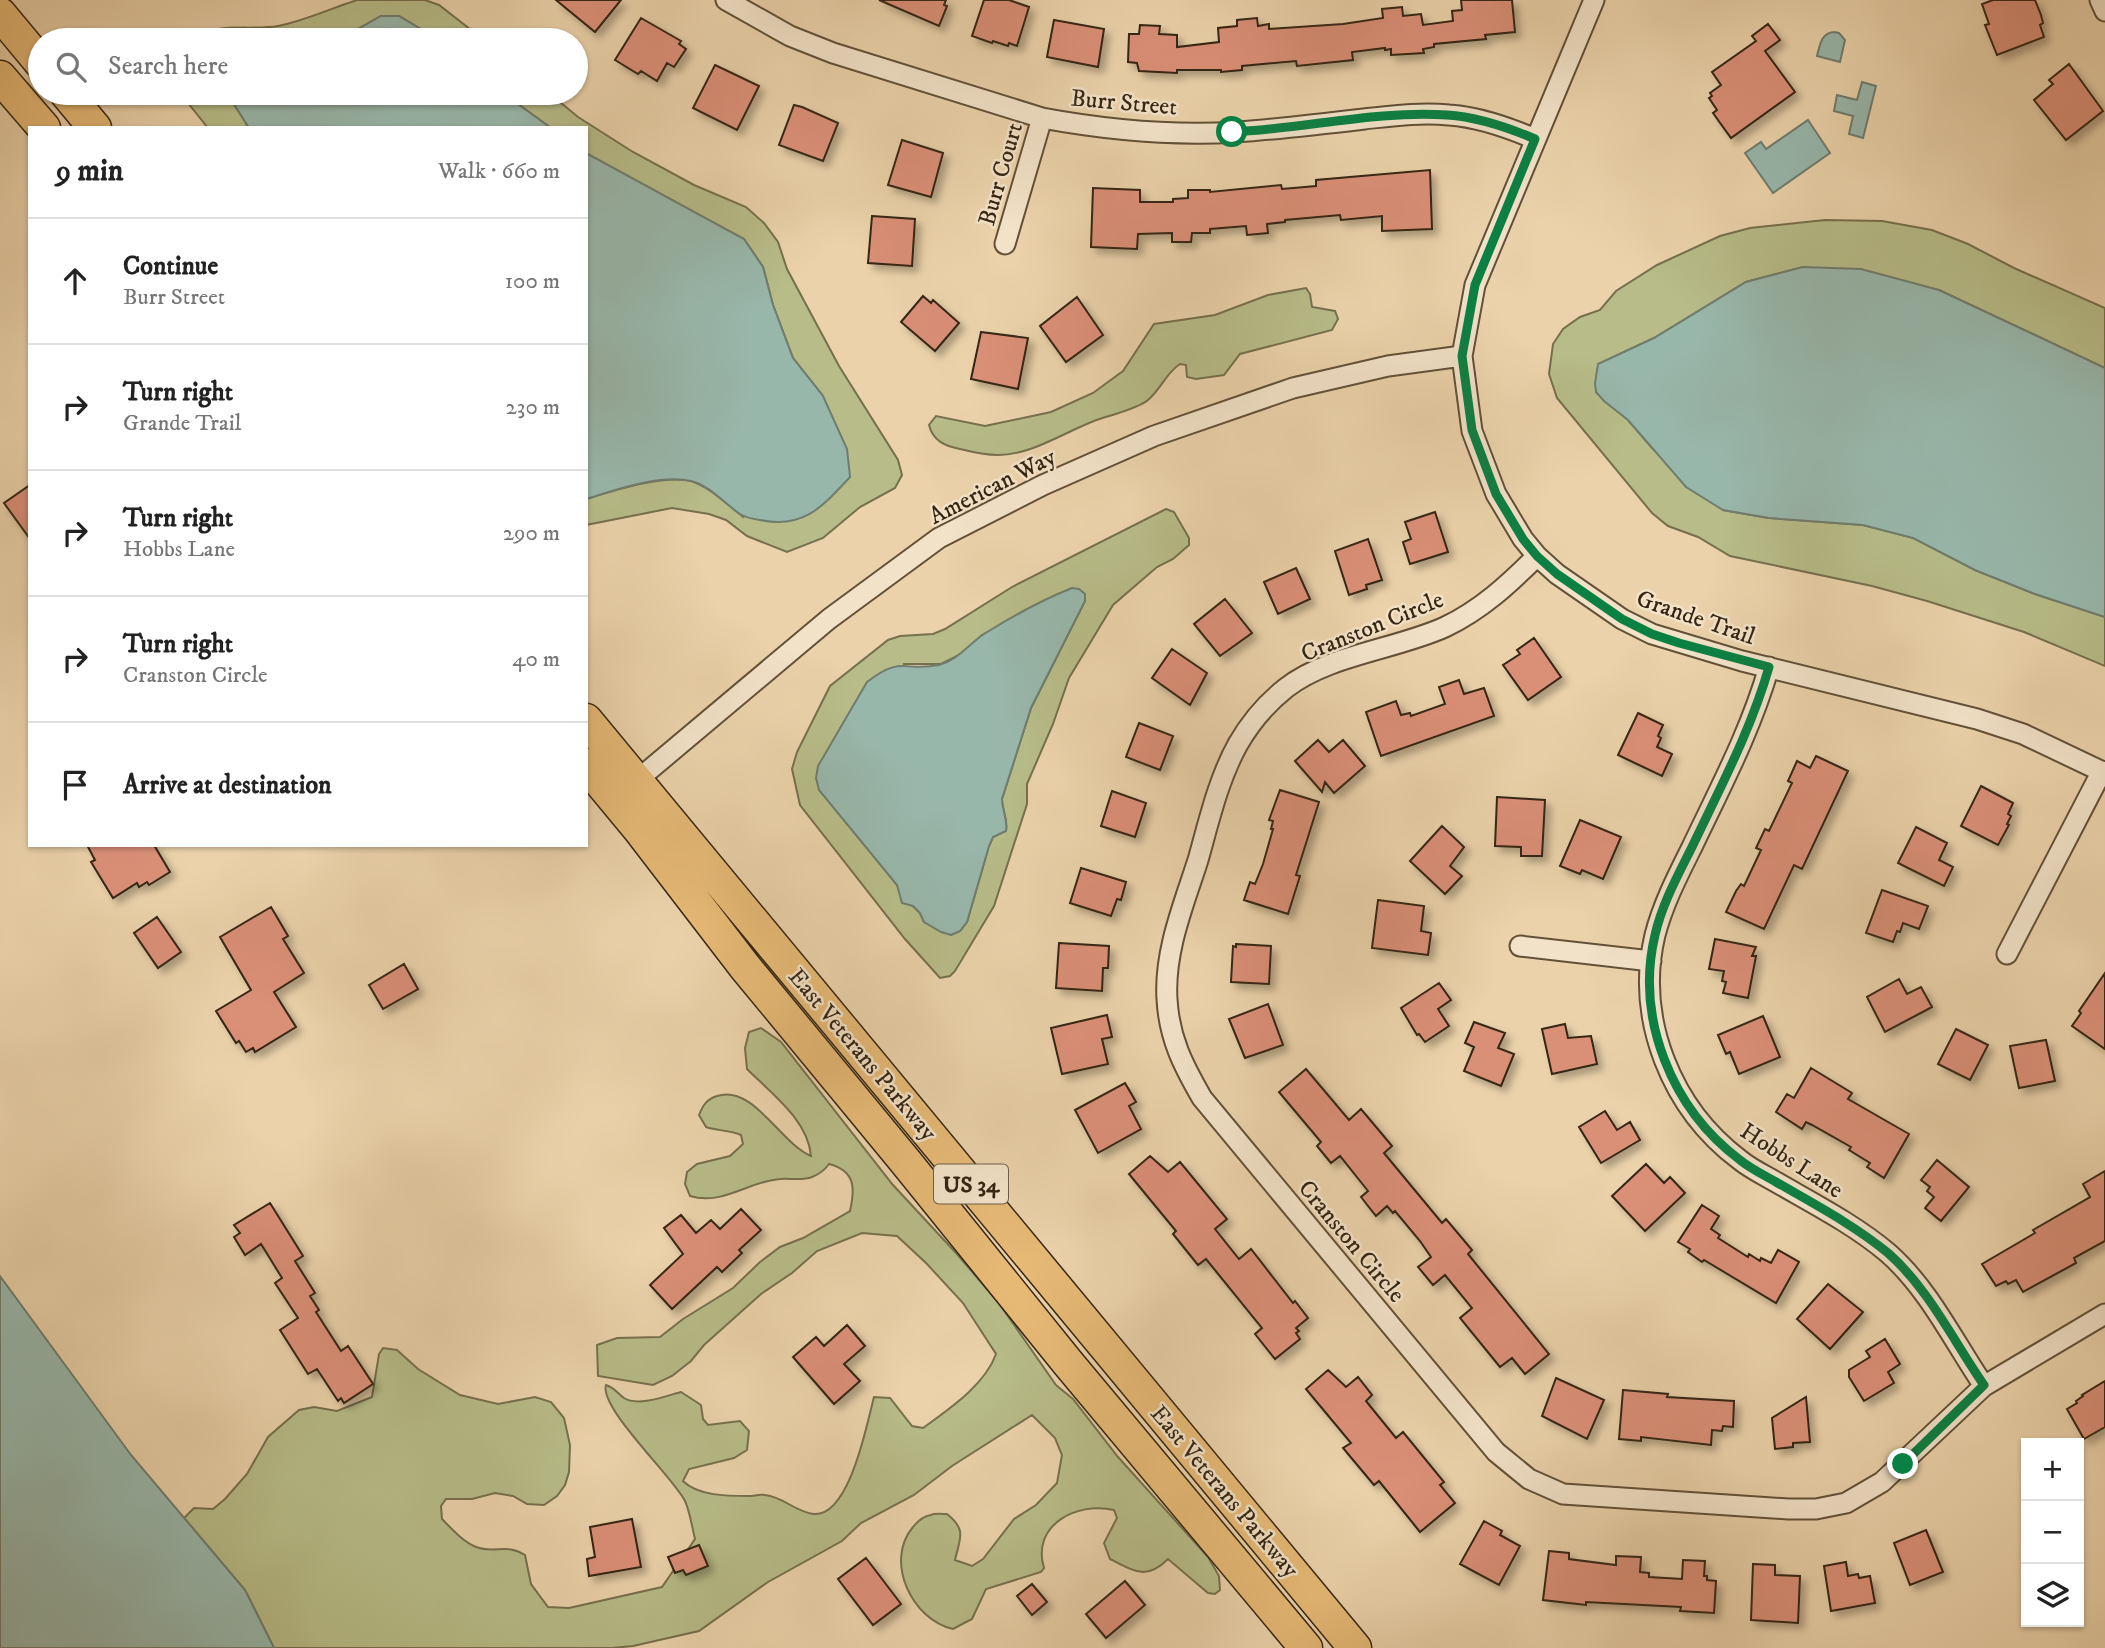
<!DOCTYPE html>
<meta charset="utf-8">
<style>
body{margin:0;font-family:"IM FELL DW Pica",serif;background:#f6f6f6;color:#222}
.controls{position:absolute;right:21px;bottom:21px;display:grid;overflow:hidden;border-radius:0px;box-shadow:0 2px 5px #0004}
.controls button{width:63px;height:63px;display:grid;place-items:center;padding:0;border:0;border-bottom:2px solid #e0e0e0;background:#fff;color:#222;font:35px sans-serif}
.stop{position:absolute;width:21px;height:21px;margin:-16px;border:5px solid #0b8043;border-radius:50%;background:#fff}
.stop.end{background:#0b8043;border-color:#fff;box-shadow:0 2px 7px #0008}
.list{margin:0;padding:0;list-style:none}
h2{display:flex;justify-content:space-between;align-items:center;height:91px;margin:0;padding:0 28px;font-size:30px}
h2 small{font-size:23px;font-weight:400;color:#767676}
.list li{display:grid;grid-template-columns:46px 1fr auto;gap:21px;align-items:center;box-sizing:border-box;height:126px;padding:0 28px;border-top:2px solid #e0e0e0}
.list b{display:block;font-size:26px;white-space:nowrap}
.list p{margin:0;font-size:23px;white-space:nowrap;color:#767676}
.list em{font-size:23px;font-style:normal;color:#767676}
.icon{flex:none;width:38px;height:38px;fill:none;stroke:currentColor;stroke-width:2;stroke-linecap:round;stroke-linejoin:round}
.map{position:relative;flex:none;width:2105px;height:1648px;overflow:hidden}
.search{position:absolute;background:#fff;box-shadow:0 2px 5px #0004;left:28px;top:28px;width:560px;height:77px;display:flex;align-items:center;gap:18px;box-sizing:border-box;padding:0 24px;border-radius:38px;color:#767676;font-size:26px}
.panel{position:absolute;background:#fff;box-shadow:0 2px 5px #0004;left:28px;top:126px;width:560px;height:721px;border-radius:0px}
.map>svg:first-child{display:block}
.green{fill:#b7bc88;stroke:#76704d;stroke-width:2;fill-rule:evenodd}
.water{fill:#98b7ab;stroke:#707d6e;stroke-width:2}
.building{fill:#da8f77;stroke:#342512;stroke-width:2;filter:url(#shadow)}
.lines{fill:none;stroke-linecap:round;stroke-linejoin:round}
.minor-casing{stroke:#625038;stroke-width:23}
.primary-casing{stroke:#342512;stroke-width:35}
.minor{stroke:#f2e2c8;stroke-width:19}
.primary{stroke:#e6b975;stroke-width:32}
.route{stroke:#0b8043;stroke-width:9}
.labels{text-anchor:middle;stroke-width:5;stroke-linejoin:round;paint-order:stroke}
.shield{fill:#f2e2c8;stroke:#6d5e49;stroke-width:2}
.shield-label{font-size:23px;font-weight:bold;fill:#342512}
.street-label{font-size:24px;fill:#342512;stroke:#f2e2c8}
</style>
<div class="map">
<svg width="2105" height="1648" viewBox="0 0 2105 1648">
<defs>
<filter id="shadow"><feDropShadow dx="5.5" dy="5.5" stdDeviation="3.5" flood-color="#0004"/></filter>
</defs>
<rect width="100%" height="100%" fill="#ebd2aa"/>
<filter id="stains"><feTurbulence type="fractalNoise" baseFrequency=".00286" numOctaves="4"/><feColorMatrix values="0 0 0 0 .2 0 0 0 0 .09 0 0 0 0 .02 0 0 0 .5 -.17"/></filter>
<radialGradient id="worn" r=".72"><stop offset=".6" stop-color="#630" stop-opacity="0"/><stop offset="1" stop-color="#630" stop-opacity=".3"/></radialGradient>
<path class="green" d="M357 0H425L439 5 484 40H439L399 16H381L356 30 321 40H192C216 21 249 31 278 26 304 21 332 8 357 0Z
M183 93H227L249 128H208L188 103Z
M503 93H549L578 117 633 152 694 185 746 207 764 223 778 242 787 269 839 366 898 460 902 475 895 488 860 507 823 538 787 552 747 536 726 520 709 514 672 508 586 525V499C612 491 668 473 694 482 712 489 728 505 743 517L823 396 793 358 773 305 763 267 744 239 594 159 586 153V128H551Z
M1825 220 1882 221 1932 230 1968 244 2014 268 2105 308V368L1939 290 1803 267 1746 282 1654 338 1599 364 1596 392 1628 420 1652 448 1723 510 1769 518 1863 525 1914 538 1975 570 2035 594 2105 617V666L2024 632 1927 601 1872 586 1730 556 1698 537 1668 526 1652 513 1557 398 1549 374 1553 344 1563 329 1580 317 1600 310 1616 291 1657 265 1720 236 1750 228Z
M1306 288 1310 294 1312 307 1335 311 1338 319 1332 330 1240 354 1224 375 1196 379 1187 377 1186 365 1180 364C1166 373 1161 389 1148 400 1138 409 1107 416 1094 421 1063 433 1031 455 998 455 985 455 972 452 960 449 945 446 933 441 929 425L936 416 985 426 1051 412 1093 393 1123 371 1154 324 1215 315 1268 295Z
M1166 509 1174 512 1189 538V545L1173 559 1157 567 1113 605 1069 678 1053 724 1027 784V804L994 906 955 971 950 976 940 978 905 939 800 805 792 769 797 752 830 686 888 640 900 636 933 634 945 629 1012 587ZM1072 588 1085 601 1031 708 1002 799C1002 809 1008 821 1006 830L993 837 989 846 967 922 960 931 951 935 924 922 920 913 901 895 897 885 872 853 904 664H941L961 654 982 635Z
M761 1028 781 1042 893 1185 956 1253 998 1302 1056 1385 1073 1399 1118 1457 1208 1557 1219 1576 1220 1590 1215 1594 1208 1593 1168 1559C1147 1580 1135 1572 1110 1559L1104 1543 1117 1518 1114 1510C1076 1501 1031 1526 1044 1568L1041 1572 986 1589 972 1619 953 1629C912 1620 884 1561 913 1527 917 1522 924 1516 931 1515 935 1513 942 1514 947 1514 967 1530 960 1538 955 1560L972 1566 983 1559 1014 1519 1036 1505 1057 1483 1062 1455 1055 1438 1032 1415 952 1466 914 1495 861 1523 842 1541 768 1582 699 1631 633 1646 612 1648H274L245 1590 184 1518 194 1508 213 1509 225 1499 247 1474 268 1437 299 1410 314 1407 337 1411 372 1397 379 1354 383 1348 397 1350 418 1369 460 1395 498 1404 535 1397 551 1402 564 1418 570 1445 569 1472 565 1485 557 1496 544 1505 527 1504 513 1496 495 1493 472 1499H446L441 1506 442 1519C452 1529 463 1542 476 1547 494 1554 507 1543 525 1555L531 1584 548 1607 569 1608 662 1587 695 1539C692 1527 690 1512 685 1501 673 1477 599 1408 606 1385 615 1388 617 1393 624 1398 638 1407 666 1396 681 1392L701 1405 703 1419 708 1425 740 1421 749 1431 747 1450 734 1458 689 1469 683 1481C698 1496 727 1496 749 1496 754 1496 759 1494 765 1495 784 1497 795 1512 814 1514 850 1516 867 1423 874 1397L890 1398 912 1426 923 1428C949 1409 985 1385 996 1354L963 1303 926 1263 897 1236 862 1233 817 1251 792 1273 761 1294 704 1345 691 1361 672 1376 653 1385 598 1376 597 1345 617 1338 660 1337 683 1319 733 1288 760 1262 780 1247 803 1238 850 1211C855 1189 856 1171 829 1164 824 1171 820 1174 812 1177 802 1181 791 1178 780 1179 749 1181 722 1206 690 1196L685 1184 687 1172 697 1164 730 1156 743 1144 741 1135C729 1130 718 1131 706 1127L699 1115C703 1105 707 1099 717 1096 753 1084 780 1143 811 1156 808 1120 771 1093 747 1069L745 1048 749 1032Z"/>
<path class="water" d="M381 16H399L439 40H321L356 30Z
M1834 32 1839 33 1845 40 1840 62 1817 56C1820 45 1821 33 1834 32Z
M1862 82 1876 86 1863 138 1849 134 1853 116 1834 111 1837 95 1857 100Z
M227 93H503L551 128H249Z
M1808 120 1830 153 1773 193 1745 153 1761 142 1766 149Z
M586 153 744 239 763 267 773 305 793 358 823 396 847 449 850 477C822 507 804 529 760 520 753 519 746 518 740 514 725 504 709 485 691 481 660 474 616 490 586 499Z
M1803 267 1861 269 1939 290 2105 368V617L2035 594 1975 570 1913 538 1863 525 1769 518 1723 510 1686 487 1628 420 1604 401 1596 392 1595 383 1598 364 1654 338 1746 282Z
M1072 588 1079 589 1085 594V601L1031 708 1002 799C1002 809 1008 821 1006 831L993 837 989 846 967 922 960 931 951 935 941 932 924 922 920 913 913 906 902 903 897 885 819 790 816 778 818 766 867 682C902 655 904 672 939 665 958 660 969 644 984 634 1011 617 1042 600 1072 588Z
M0 1276 131 1455 245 1590 274 1648H0Z"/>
<path class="building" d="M556 0H621L595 32Z
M879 0H946L944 5 947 6 939 26Z
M984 0H1009L1029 7 1017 46 1009 43 1008 46 993 41 992 43 972 36Z
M1461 0H1512L1515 32 1485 35 1486 39 1434 44V47L1423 49 1424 53 1391 55V49L1385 50V48L1352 52 1353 60 1297 66 1296 61 1242 66V70L1221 72V70H1177V73L1139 71 1137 63 1128 62 1129 34H1139L1140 25 1160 26 1159 34 1177 35V47L1219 42 1218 28 1237 26V20L1257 18 1258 26 1269 24V29L1343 24 1383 18 1382 9 1402 7 1403 16 1421 14 1423 25 1453 21 1452 11 1462 10Z
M1993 0H2035L2041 15 2043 23 2040 25 2044 37 1997 55 1985 25 1989 24 1982 4Z
M641 18 681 41 679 44 686 49 674 67 667 63 657 81 641 71 638 74 615 60Z
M1054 20 1104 29 1098 67 1047 57Z
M1768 24 1780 40 1765 51 1795 92 1731 138 1713 113 1717 110 1709 98 1712 96 1710 93 1721 85 1712 72 1756 41 1752 36Z
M2069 64 2103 111 2066 140 2034 100 2053 84 2049 80Z
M715 65 759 86 737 130 693 108Z
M794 105 802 107 838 123 823 161 779 145Z
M902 140 943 153 931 197 888 185Z
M1430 170 1432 229 1382 231V216L1341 220 1340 215 1285 220V222L1267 224 1268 233 1247 235 1246 226 1210 229V233H1192L1191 242H1172V233L1138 234 1137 249 1091 247 1093 188 1140 190V202H1173V199L1188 198V190H1210V192L1281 185 1282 189 1316 186V180Z
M872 216 915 219 912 266 868 263Z
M923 296 931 303 933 300 959 323 935 351 901 322Z
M1077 297 1103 335 1066 362 1040 326Z
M981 332 1028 338 1018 389 971 379Z
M30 485V539L4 503Z
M1435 512 1448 552 1410 564 1403 542 1411 539 1405 522Z
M1368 539 1382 580 1366 585 1367 589 1349 595 1335 551Z
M1296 568 1310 599 1278 614 1264 582Z
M1225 599 1252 633 1220 656 1194 624Z
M1534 638 1561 677 1528 700 1503 665 1520 654 1517 650Z
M1172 649 1207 673 1190 705 1152 678Z
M1459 680 1464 694 1484 688 1494 716 1381 756 1366 712 1396 701 1401 715 1410 713 1411 716 1445 704 1439 687Z
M1638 713 1663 725 1658 736 1661 738 1657 747 1672 754 1662 776 1618 755Z
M1139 723 1173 736 1160 770 1126 757Z
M1318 740 1329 752 1343 740 1365 766 1334 793 1325 782 1322 792 1295 761Z
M1816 756 1848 771 1802 869 1794 865 1764 929 1726 912 1736 891 1741 884 1744 886 1761 850 1756 848 1765 829 1769 831 1792 783 1788 781 1797 761 1810 768Z
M1981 786 2013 803 2008 814 2011 816 2007 824 2009 825 1998 845 1961 826Z
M1280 790 1319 802 1296 875 1300 876 1288 914 1244 900 1250 882 1255 884 1263 864 1273 829H1271L1273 821 1269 820Z
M1112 791 1146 803 1135 837 1101 826Z
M1497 797 1545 800 1542 856H1521V847L1495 846Z
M1580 820 1621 837 1603 879 1582 870 1580 874 1560 866Z
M1442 826 1464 847 1450 866 1462 876 1445 894 1410 861Z
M1916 827 1947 843 1939 860 1953 867 1944 886 1898 863Z
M87 845H154L170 872 149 885 147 882 139 887 137 883 113 898 91 862 95 860Z
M1081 868 1126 882 1121 900 1117 899 1111 916 1070 903Z
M1882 890 1928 906 1919 929 1903 923 1900 932 1897 931 1893 942 1866 933Z
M1378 900 1424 906 1421 931 1431 933 1428 955 1372 948Z
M271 907 288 936 283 939 304 973 274 992 296 1027 255 1052 253 1048 246 1052 239 1041 236 1043 216 1011 251 990 220 937Z
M157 917 181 952 158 968 134 933Z
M1715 939 1756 947 1752 956H1756L1748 998 1723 993 1726 982 1722 981 1724 971 1709 969Z
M1059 943 1109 946 1108 968H1103L1102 991 1056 988Z
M1236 944 1271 946 1269 984 1231 982 1233 946 1236 947Z
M404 964 418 989 383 1009 369 985Z
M2105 973V1049L2072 1026 2081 1013 2079 1011Z
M1899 979 1907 994 1921 987 1932 1007 1885 1032 1867 997Z
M1439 983 1451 1000 1438 1009 1449 1026 1425 1042 1419 1034 1417 1035 1401 1008Z
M1268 1004 1283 1045 1245 1058 1229 1019Z
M1107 1015 1112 1037 1102 1039 1108 1064 1062 1074 1051 1028Z
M1763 1016 1780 1057 1739 1074 1730 1052 1726 1054 1718 1035Z
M1474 1022 1505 1033 1498 1048 1514 1054 1501 1086 1464 1071 1474 1047 1465 1043Z
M1565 1024 1568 1038 1591 1036 1597 1064 1552 1074 1542 1029Z
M1956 1029 1988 1045 1970 1080 1938 1064Z
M2046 1040 2055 1081 2019 1088 2010 1046Z
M1811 1068 1852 1093 1848 1099 1909 1134 1884 1178 1867 1167 1870 1163 1849 1150 1851 1147 1812 1125 1806 1122 1802 1129 1776 1112 1787 1094 1794 1098Z
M1306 1069 1349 1120 1361 1109 1392 1146 1384 1153 1442 1223 1446 1219 1472 1250 1468 1254 1549 1354 1525 1374 1512 1358 1500 1367 1460 1318 1472 1308 1445 1275 1433 1285 1418 1267 1431 1257 1420 1241 1395 1211 1393 1213 1387 1206 1376 1216 1361 1197 1368 1191 1340 1156 1331 1163 1317 1146 1321 1142 1279 1092Z
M1125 1083 1136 1102 1129 1106 1141 1129 1098 1153 1075 1110Z
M1605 1111 1617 1130 1630 1122 1640 1140 1601 1163 1579 1127Z
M1150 1156 1168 1172 1180 1162 1227 1219 1215 1229 1239 1259 1251 1249 1293 1303 1295 1301 1308 1318 1296 1328 1299 1331 1296 1333 1300 1339 1275 1359 1255 1334 1262 1328 1206 1259 1198 1265 1173 1234 1176 1231 1129 1174Z
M1937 1160 1969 1187 1941 1221 1925 1208 1934 1197 1927 1191 1930 1187 1921 1180Z
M1646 1164 1664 1183 1670 1177 1685 1193 1645 1231 1612 1196Z
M2105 1171V1241L2074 1258 2076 1263 2023 1292 2016 1280 2008 1284 2006 1281 1996 1286 1982 1264 2035 1233 2033 1230 2090 1197 2083 1184Z
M270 1203 303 1256 295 1261 315 1293 310 1296 319 1310 316 1312 341 1351 348 1346 373 1384 344 1403 341 1398 338 1401 317 1369 308 1374 280 1330 298 1318 275 1283 282 1278 261 1244 245 1255 234 1237 240 1233 234 1225Z
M1702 1205 1719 1216 1711 1229 1720 1235 1718 1238 1748 1257 1749 1254 1760 1261 1761 1258 1771 1263 1778 1250 1799 1262 1776 1303 1704 1260 1702 1262 1688 1252 1690 1249 1678 1242Z
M741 1209 761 1230 739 1250 742 1253 722 1272 717 1267 672 1309 650 1285 683 1254 664 1228 681 1215 696 1233 711 1220 720 1229Z
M1828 1284 1863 1312 1830 1349 1797 1319Z
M847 1325 865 1346 844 1364 860 1381 834 1404 793 1357 816 1337 824 1346Z
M1885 1339 1900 1364 1888 1372 1894 1383 1864 1401 1849 1377V1370L1870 1357 1866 1351Z
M1328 1370 1346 1387 1358 1377 1372 1395 1366 1401 1396 1438 1403 1432 1444 1482 1440 1485 1455 1503 1420 1532 1379 1481 1374 1485 1343 1448 1351 1443 1306 1389Z
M1556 1378 1604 1400 1587 1439 1542 1416Z
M2105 1381V1427L2084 1439 2067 1409 2077 1403 2076 1401 2083 1396 2082 1395Z
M1623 1390 1668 1394 1667 1397 1734 1401 1733 1427 1723 1426 1722 1431 1712 1430 1711 1445 1641 1437V1441L1619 1439Z
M1806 1397 1810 1442 1793 1443V1447L1775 1449 1772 1418Z
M632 1519 641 1567 589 1576 587 1559 595 1557 590 1527Z
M1484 1521 1502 1531 1500 1535 1520 1546 1499 1585 1460 1564Z
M1926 1530 1943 1572 1910 1585 1894 1543Z
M699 1545 708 1566 686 1575 683 1570 675 1573 668 1557Z
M1549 1551 1569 1553V1559L1616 1565V1556L1641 1557 1640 1572 1649 1573V1577L1682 1579 1683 1560 1705 1561 1704 1576H1707V1580L1716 1581 1714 1613 1680 1611 1681 1607 1586 1602V1605L1543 1600Z
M866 1558 901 1604 873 1625 838 1579Z
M1846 1562 1848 1576 1858 1574 1859 1578 1870 1576 1875 1603 1831 1611 1824 1566Z
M1753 1564 1775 1565V1575L1800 1576 1798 1623 1751 1620Z
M1125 1581 1145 1605 1106 1638 1086 1614Z
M1032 1584 1047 1602 1032 1615 1017 1596Z"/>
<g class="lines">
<g class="minor-casing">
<path id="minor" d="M726 0 790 36 833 53 1042 118C1107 130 1171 136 1237 132 1279 129 1322 124 1364 119 1392 116 1421 112 1449 115 1479 117 1507 127 1535 139
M1594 0 1475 285 1462 356 1472 431 1496 494 1523 539 1537 556 1557 574 1622 619 1652 634 1742 661 1977 719 2023 734 2105 773
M2100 0 2105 11
M1005 244 1042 118
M1537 556C1509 584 1481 610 1445 627 1397 649 1328 655 1286 688 1267 703 1250 723 1238 744 1218 780 1209 821 1198 860 1184 904 1164 951 1167 999 1169 1038 1183 1065 1202 1098L1496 1452 1529 1479 1563 1494 1788 1509H1816L1846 1503 1882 1482 1984 1386 2105 1314
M1769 667C1751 730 1720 788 1692 847 1678 875 1663 904 1655 935 1635 1020 1672 1109 1740 1160 1751 1169 1764 1175 1776 1182 1814 1204 1855 1225 1888 1253 1929 1289 1954 1342 1984 1386
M629 787 829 619 939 538 1043 485 1154 436 1293 388 1388 366 1462 356
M1520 946 1651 961
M2007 954 2102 771"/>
</g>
<g class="primary-casing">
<path id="primary" d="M0 14 40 62
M0 77 44 128
M66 93 95 128
M586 720 1355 1648
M586 765 639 829 745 967 905 1161 1068 1363 1306 1648"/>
</g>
<use href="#minor" class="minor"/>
<use href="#primary" class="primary"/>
</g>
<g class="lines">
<path class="route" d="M1232 132C1303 129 1377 110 1447 115 1478 117 1507 127 1535 139L1475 285 1462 356 1472 430 1496 494 1523 539 1537 556 1557 574 1622 619 1652 634 1679 643 1769 667C1751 730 1720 788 1692 847 1678 875 1662 904 1655 935 1635 1019 1672 1109 1740 1160 1751 1169 1764 1175 1776 1182 1814 1204 1854 1225 1888 1253 1929 1289 1954 1342 1984 1385L1903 1464"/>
</g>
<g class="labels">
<rect class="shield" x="934" y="1164.5" width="74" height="39" rx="5"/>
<g class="shield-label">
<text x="971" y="1192">US 34</text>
</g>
<g class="street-label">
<text transform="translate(1124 102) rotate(5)" y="8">Burr Street</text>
<text transform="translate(1000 174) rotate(-74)" y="8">Burr Court</text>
<text transform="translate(992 486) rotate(-27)" y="8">American Way</text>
<text transform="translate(1696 617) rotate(19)" y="8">Grande Trail</text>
<text transform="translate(1372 626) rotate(-22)" y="8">Cranston Circle</text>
<text transform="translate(863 1054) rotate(50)" y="8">East Veterans Parkway</text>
<text transform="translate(1792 1160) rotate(33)" y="8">Hobbs Lane</text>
<text transform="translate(1352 1241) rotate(50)" y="8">Cranston Circle</text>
<text transform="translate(1225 1491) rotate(50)" y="8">East Veterans Parkway</text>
</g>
</g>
<rect width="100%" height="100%" filter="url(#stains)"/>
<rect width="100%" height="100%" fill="url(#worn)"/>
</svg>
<div class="controls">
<button>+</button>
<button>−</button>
<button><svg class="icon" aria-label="layers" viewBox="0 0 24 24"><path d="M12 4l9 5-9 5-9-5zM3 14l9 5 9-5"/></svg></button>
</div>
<div class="stop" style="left:1232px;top:132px"></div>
<div class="stop end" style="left:1903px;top:1464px"></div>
<div class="search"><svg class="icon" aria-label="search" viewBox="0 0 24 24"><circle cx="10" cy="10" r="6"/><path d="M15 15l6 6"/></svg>Search here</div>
<section class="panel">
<h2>9 min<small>Walk · 660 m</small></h2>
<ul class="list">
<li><svg class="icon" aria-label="ahead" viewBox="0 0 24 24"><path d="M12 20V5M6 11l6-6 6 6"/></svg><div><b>Continue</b><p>Burr Street</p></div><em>100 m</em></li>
<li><svg class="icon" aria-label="right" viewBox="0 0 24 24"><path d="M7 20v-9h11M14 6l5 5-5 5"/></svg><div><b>Turn right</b><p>Grande Trail</p></div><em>230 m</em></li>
<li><svg class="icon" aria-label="right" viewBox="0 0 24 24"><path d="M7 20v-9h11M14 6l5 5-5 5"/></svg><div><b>Turn right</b><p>Hobbs Lane</p></div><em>290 m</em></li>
<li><svg class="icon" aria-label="right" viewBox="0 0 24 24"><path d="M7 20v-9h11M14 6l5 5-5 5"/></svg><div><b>Turn right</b><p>Cranston Circle</p></div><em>40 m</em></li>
<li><svg class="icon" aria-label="arrive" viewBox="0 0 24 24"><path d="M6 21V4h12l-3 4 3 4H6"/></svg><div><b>Arrive at destination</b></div></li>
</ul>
</section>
</div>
